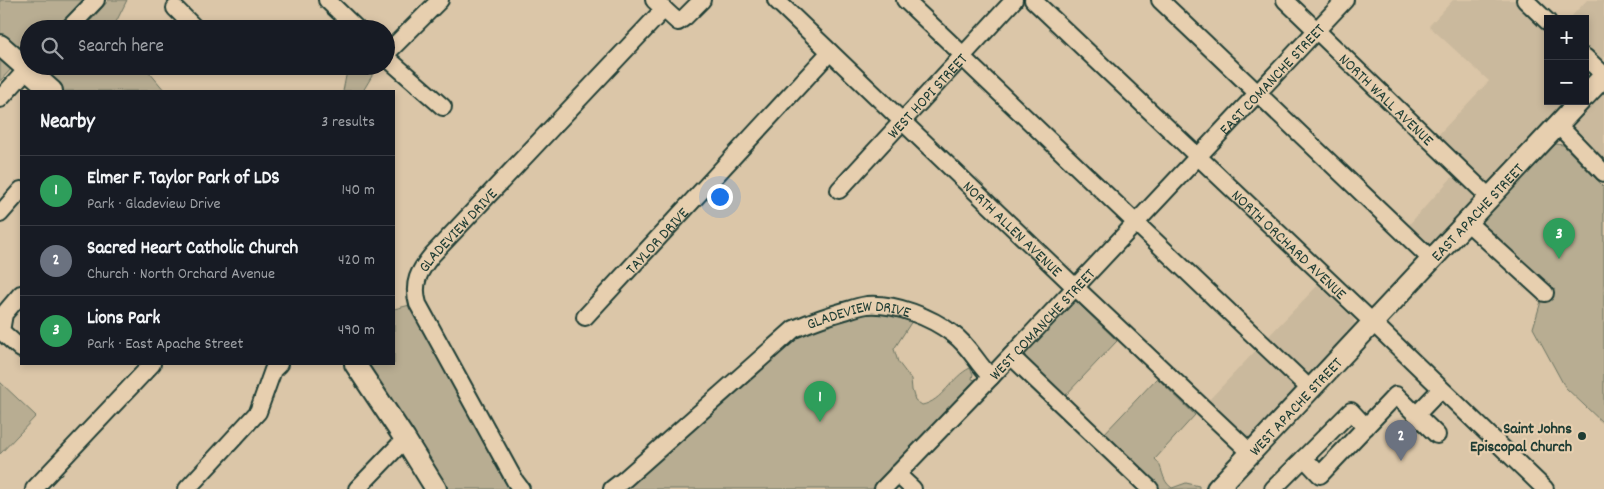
<!DOCTYPE html>
<meta charset="utf-8">
<style>
body{margin:0;font-family:Dekko,sans-serif;background:#242831;color:#f1f3f6}
.controls{position:absolute;right:15px;top:15px;display:grid;overflow:hidden;border-radius:0px;box-shadow:0 2px 8px #0003}
.controls button{width:45px;height:45px;display:grid;place-items:center;padding:0;border:0;border-bottom:1px solid #363941;background:#171b24;color:#f1f3f6;font:25px sans-serif}
.you{position:absolute;left:719px;top:196px;width:18px;height:18px;margin:-12px;border:4px solid #fff;border-radius:50%;background:#1a73e8;box-shadow:0 0 0 8px #1a73e833}
.badge{display:grid;place-items:center;width:32px;height:32px;border-radius:50%;background:#ea580c;color:#fff;font-size:16px;font-weight:700}
.pin{position:absolute;translate:-50% -41px;filter:drop-shadow(0 1px 2px #0008)}
.pin::after{content:'';position:absolute;top:26px;width:18px;height:15px;background:inherit;clip-path:polygon(0 0,100% 0,50% 100%)}
.list{margin:0;padding:0;list-style:none}
h2{display:flex;justify-content:space-between;align-items:center;height:65px;margin:0;padding:0 20px;font-size:21px}
h2 small{font-size:16px;font-weight:400;color:#9ea1a6}
.list li{display:grid;grid-template-columns:32px 1fr auto;gap:15px;align-items:center;box-sizing:border-box;height:70px;padding:0 20px;border-top:1px solid #363941}
.list b{display:block;font-size:19px;white-space:nowrap}
.list p{margin:0;font-size:16px;white-space:nowrap;color:#9ea1a6}
.list em{font-size:16px;font-style:normal;color:#9ea1a6}
.icon{flex:none;width:28px;height:28px;fill:none;stroke:currentColor;stroke-width:2;stroke-linecap:round;stroke-linejoin:round}
.map{position:relative;flex:none;width:1604px;height:489px;overflow:hidden}
.search{position:absolute;background:#171b24;box-shadow:0 2px 8px #0003;left:20px;top:20px;width:375px;height:55px;display:flex;align-items:center;gap:12px;box-sizing:border-box;padding:0 18px;border-radius:28px;color:#9ea1a6;font-size:19px}
.panel{position:absolute;background:#171b24;box-shadow:0 2px 8px #0003;left:20px;top:90px;width:375px;height:275px;border-radius:0px}
.map>svg:first-child{display:block}
.built{fill:#cab99d}
.green{fill:#b8ad92;stroke:#6c7563}
.lines{fill:none;stroke-linecap:round;stroke-linejoin:round}
.minor-casing{stroke:#1f3d34;stroke-width:20}
.major-casing{stroke:#1f3d34;stroke-width:24}
.minor{stroke:#e7cfaf;stroke-width:16}
.major{stroke:#e7cfaf;stroke-width:20}
.poi-dot{fill:#1f3d34;stroke:#e7cfaf;stroke-width:2}
.labels{text-anchor:middle;stroke-width:4.5;stroke-linejoin:round;paint-order:stroke}
.street-label{font-size:16px;fill:#1f3d34;stroke:#e7cfaf}
.poi-label{font-size:16px;font-weight:bold;fill:#1f3d34;stroke:#e7cfaf;text-anchor:end}
</style>
<div class="map">
<svg width="1604" height="489" viewBox="0 0 1604 489">
<rect width="100%" height="100%" fill="#dbc6a8"/>
<filter id="ink" filterUnits="userSpaceOnUse"><feTurbulence type="fractalNoise" baseFrequency=".02" numOctaves="2"/><feDisplacementMap in="SourceGraphic" scale="10" xChannelSelector="R" yChannelSelector="G"/><feConvolveMatrix kernelMatrix="1 2 1 2 8 2 1 2 1" color-interpolation-filters="sRGB"/></filter>
<g filter="url(#ink)">
<path class="built" d="M1453 0H1518L1548 28V101H1566L1489 182 1486 181 1438 135 1489 81 1429 26Z
M1587 0H1604V60L1600 65 1585 52V19H1569Z
M1604 91V159L1575 129 1574 126 1576 120Z
M1453 176 1474 195V198L1427 250 1405 229Z
M1318 285 1353 318 1355 324 1306 378 1265 340Z
M1260 346 1300 385 1252 437 1247 438 1208 401Z"/>
<path class="green" d="M0 0H85L59 29H29V60L0 36Z
M109 0H127L115 24 117 29H83Z
M0 55 12 68 0 81Z
M50 66H144L165 91H61L46 74Z
M348 66H371L372 76 363 91H343Z
M1556 144 1563 145 1604 187V424L1565 387 1533 328 1542 298 1478 225Z
M1073 301 1077 302 1117 341 1063 398 1025 360V354Z
M410 305 504 481 511 489H443L363 364H394V309Z
M886 313 897 314 912 321 894 349 898 362 911 379 912 390 915 400 922 405C943 401 951 377 970 368L973 374 972 379 975 380 872 489H620L796 337C822 320 855 313 886 313Z
M1157 378 1195 415 1155 459C1164 466 1160 480 1172 488L1186 483 1199 486V489H1157L1102 436Z
M0 382 36 416 0 454Z"/>
<g class="lines">
<g class="minor-casing">
<g id="minor">
<path d="M327 0 357 29"/>
<path d="M654 0 678 22 685 17 702 0"/>
<path id="s1" d="M776 0 1075 287 1251 453"/>
<path d="M905 0 963 55"/>
<path id="s2" d="M1033 0 1364 314 1545 489"/>
<path d="M1160 0 1432 260"/>
<path id="s3" d="M1285 0 1490 198"/>
<path d="M1525 0 1548 22"/>
<path d="M175 8 196 29"/>
<path d="M68 29 96 0"/>
<path d="M386 54 440 0"/>
<path d="M386 57 443 107"/>
<path d="M962 57 1310 389"/>
<path d="M1585 57 1604 75"/>
<path d="M0 99 30 66"/>
<path d="M1558 125 1604 173"/>
<path id="s4" d="M839 190 1014 0"/>
<path d="M0 214 21 190"/>
<path d="M1467 222 1545 293"/>
<path d="M21 294 4 314 1 331 21 349"/>
<path id="s5" d="M585 317 830 52"/>
<path d="M1011 356 1150 489"/>
<path d="M1417 414 1441 389"/>
<path d="M1304 458 1351 411 1366 427"/>
<path d="M897 474 913 489"/>
<path d="M34 489 152 364"/>
<path d="M187 489 258 412 273 370 279 364"/>
<path d="M357 489 405 439"/>
<path id="s6" d="M521 489 515 481 418 304C412 283 419 271 432 255L664 9"/>
<path id="s7" d="M612 489 625 479 794 329C812 321 830 315 848 310 854 308 861 306 867 305 895 303 931 317 953 334 969 345 977 364 991 377"/>
<path id="s8" d="M883 489 991 377 1345 0"/>
<path d="M1273 489 1304 458 1320 475 1396 395 1437 435"/>
</g>
</g>
<g class="major-casing">
<g id="major">
<path d="M0 45 52 91"/>
<path d="M1585 96 1604 76"/>
<path d="M355 364 405 439 436 489"/>
<path id="s9" d="M1217 489 1580 101"/>
</g>
</g>
<use href="#minor" class="minor"/>
<use href="#major" class="major"/>
</g>
</g>
<circle class="poi-dot" cx="1582" cy="436" r="5"/>
<g class="labels">
<g class="street-label">
<text dy="6" stroke="none"><textPath href="#s8" startOffset="565">EAST COMANCHE STREET</textPath></text>
<text dy="6" stroke="none"><textPath href="#s4" startOffset="129">WEST HOPI STREET</textPath></text>
<text dy="6" stroke="none"><textPath href="#s3" startOffset="142">NORTH WALL AVENUE</textPath></text>
<text dy="6" stroke="none"><textPath href="#s9" startOffset="380">EAST APACHE STREET</textPath></text>
<text dy="6" stroke="none"><textPath href="#s1" startOffset="329">NORTH ALLEN AVENUE</textPath></text>
<text dy="6" stroke="none"><textPath href="#s6" startOffset="301">GLADEVIEW DRIVE</textPath></text>
<text dy="6" stroke="none"><textPath href="#s5" startOffset="105">TAYLOR DRIVE</textPath></text>
<text dy="6" stroke="none"><textPath href="#s2" startOffset="354">NORTH ORCHARD AVENUE</textPath></text>
<text dy="6" stroke="none"><textPath href="#s7" startOffset="310">GLADEVIEW DRIVE</textPath></text>
<text dy="6" stroke="none"><textPath href="#s8" startOffset="229">WEST COMANCHE STREET</textPath></text>
<text dy="6" stroke="none"><textPath href="#s9" startOffset="114">WEST APACHE STREET</textPath></text>
</g>
<g class="poi-label">
<text x="1572" y="433">Saint Johns<tspan x="1572" dy="18">Episcopal Church</tspan></text>
</g>
</g>
</svg>
<div class="controls">
<button>+</button>
<button>−</button>
</div>
<div class="you"></div>
<div class="pin badge" style="left:820px;top:422px;background:#2e9e5b">1</div>
<div class="pin badge" style="left:1401px;top:461px;background:#6b7280">2</div>
<div class="pin badge" style="left:1559px;top:259px;background:#2e9e5b">3</div>
<div class="search"><svg class="icon" aria-label="search" viewBox="0 0 24 24"><circle cx="10" cy="10" r="6"/><path d="M15 15l6 6"/></svg>Search here</div>
<section class="panel">
<h2>Nearby<small>3 results</small></h2>
<ul class="list">
<li><span class="badge" style="background:#2e9e5b">1</span><div><b>Elmer F. Taylor Park of LDS</b><p>Park · Gladeview Drive</p></div><em>140 m</em></li>
<li><span class="badge" style="background:#6b7280">2</span><div><b>Sacred Heart Catholic Church</b><p>Church · North Orchard Avenue</p></div><em>420 m</em></li>
<li><span class="badge" style="background:#2e9e5b">3</span><div><b>Lions Park</b><p>Park · East Apache Street</p></div><em>490 m</em></li>
</ul>
</section>
</div>
